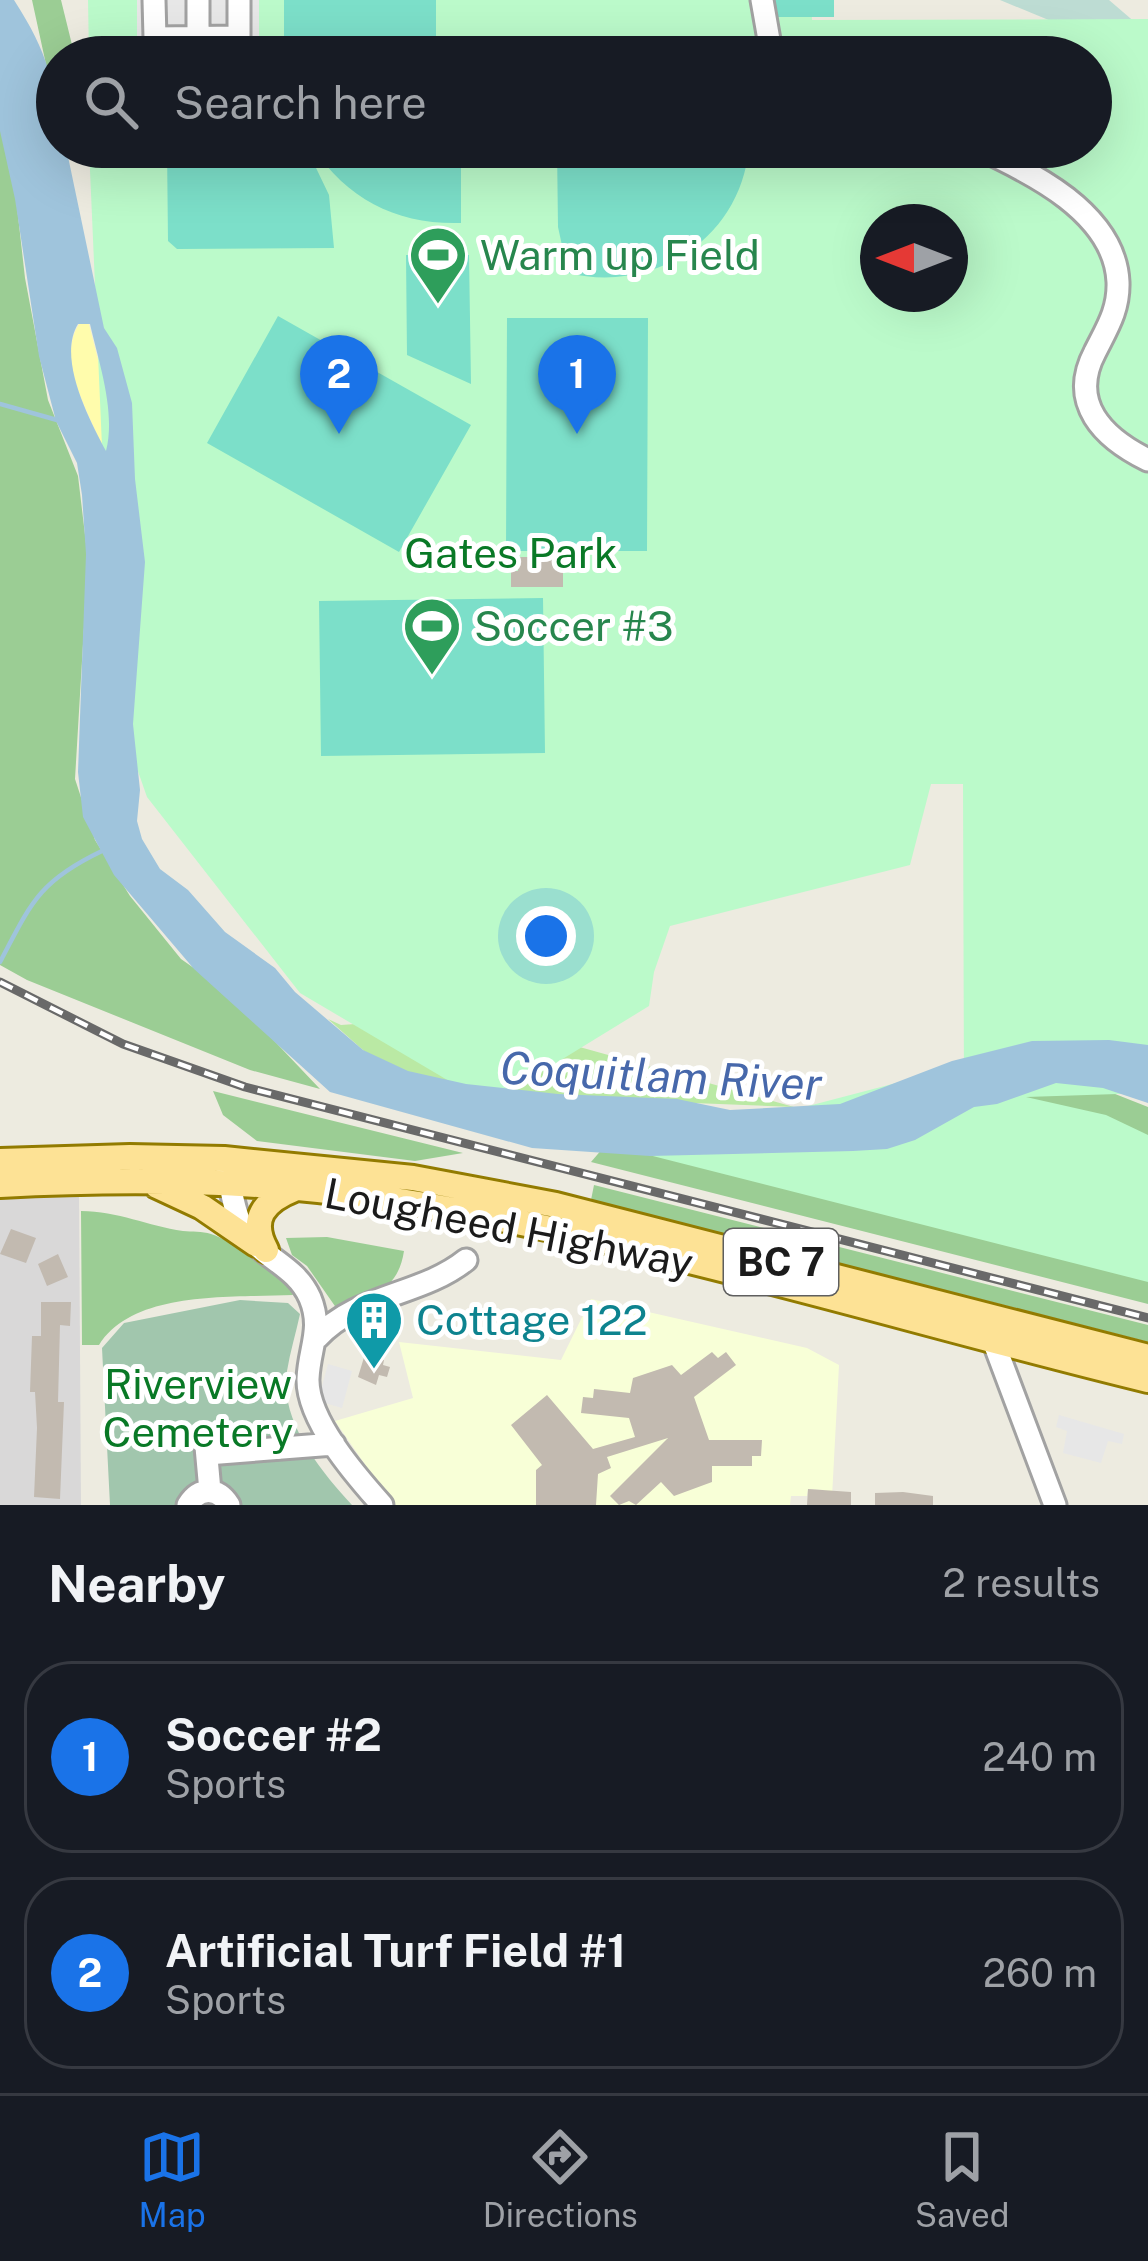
<!DOCTYPE html>
<style>
body{margin:0;font-family:"Public Sans",sans-serif;background:#20242c;color:#f1f3f6}
.compass{position:absolute;left:860px;top:204px;width:108px;height:108px;border-radius:50%;background:#171b24;box-shadow:0 12px 48px #0002;rotate:270deg}
.you{position:absolute;left:546px;top:936px;width:42px;height:42px;margin:-30px;border:9px solid #fff;border-radius:50%;background:#1a73e8;box-shadow:0 0 0 18px #1a73e833}
.badge{display:grid;place-items:center;width:78px;height:78px;border-radius:50%;background:#1a73e8;color:#fff;font-size:39px;font-weight:700}
.pin{position:absolute;translate:-50% -99px;filter:drop-shadow(0 3px 6px #0008)}
.pin::after{content:'';position:absolute;top:63px;width:42px;height:36px;background:inherit;clip-path:polygon(0 0,100% 0,50% 100%)}
.list{margin:0;padding:0;list-style:none}
h2{display:flex;justify-content:space-between;align-items:center;height:156px;margin:0;padding:0 48px;font-size:51px}
h2 small{font-size:39px;font-weight:400;color:#9ea1a6}
.list li{display:grid;grid-template-columns:78px 1fr auto;gap:36px;align-items:center;box-sizing:border-box;height:192px;margin:0 24px 24px;padding:0 24px;border:3px solid #363941;border-radius:48px}
.list b{display:block;font-size:45px;white-space:nowrap}
.list p{margin:0;font-size:39px;white-space:nowrap;color:#9ea1a6}
.list em{font-size:39px;font-style:normal;color:#9ea1a6}
.icon{flex:none;width:66px;height:66px;fill:none;stroke:currentColor;stroke-width:2;stroke-linecap:round;stroke-linejoin:round}
.map{position:relative;flex:none;width:1148px;height:1505px;overflow:hidden}
.search{position:absolute;background:#171b24;box-shadow:0 12px 48px #0002;left:36px;right:36px;top:36px;height:132px;display:flex;align-items:center;gap:30px;box-sizing:border-box;padding:0 42px;border-radius:66px;color:#9ea1a6;font-size:45px}
.sheet{height:588px;background:#171b24}
nav{display:flex;justify-content:space-around;align-items:center;box-sizing:border-box;height:168px;border-top:3px solid #363941;background:#171b24;font-size:33px;color:#9ea1a6}
nav a{display:grid;justify-items:center;gap:6px}
nav .on{color:#1a73e8}
.map>svg:first-child{display:block}
.residential{fill:#d9d8d8}
.education{fill:#f8ffd7}
.grass{fill:#bae9a4}
.forest{fill:#9bcd94}
.wetland{fill:#bddcd3}
.sand{fill:#fffcac}
.cemetery{fill:#a1c6ad}
.park{fill:#bbfaca;fill-rule:evenodd}
.pitch{fill:#7cdfc9}
.parking{fill:#e7e7e7}
.water{fill:#9fc4dc;fill-rule:evenodd}
.lines{fill:none;stroke-linecap:round;stroke-linejoin:round}
.stream{stroke:#9fc4dc;stroke-width:4.5}
.building{fill:#c2bab0}
.minor-casing{stroke:#a2a2a2;stroke-width:27}
.major-casing{stroke:#927b00;stroke-width:30}
.minor{stroke:#fff;stroke-width:21}
.major{stroke:#fde295;stroke-width:24}
.rail-casing{stroke:#696969;stroke-width:9}
.rail{stroke:#fff;stroke-width:4.5;stroke-dasharray:14;stroke-linecap:butt}
.labels{text-anchor:middle;stroke-width:10;stroke-linejoin:round;paint-order:stroke}
.shield{fill:#fff;stroke:#5f5f5f;stroke-width:3}
.shield-label{font-size:39px;font-weight:bold;fill:#1b1b1b}
.leisure-label{font-size:42px;fill:#27864d;stroke:#fff;text-anchor:start}
.park-label{font-size:42px;fill:#097926;stroke:#fff}
.street-label{font-size:42px;fill:#1b1b1b;stroke:#fff}
.culture-label{font-size:42px;fill:#0d838f;stroke:#fff;text-anchor:start}
.water-label{font-size:45px;font-style:italic;fill:#4768ab;stroke:#fff}
</style>
<div class="map">
<svg width="1148" height="1505" viewBox="0 0 1148 1505">
<rect width="100%" height="100%" fill="#edebe0"/>
<path class="residential" d="M79 1194 81 1505H0V1197Z"/>
<path class="education" d="M591 1299 807 1348 839 1365 832 1497 825 1496 824 1490 808 1489 807 1496H791L790 1505H393L335 1421 413 1398 399 1342 561 1360Z"/>
<path class="grass" d="M469 1016 794 1107 616 1100 448 1084 395 1070 364 1051 328 1019 341 1025Z"/>
<path class="forest" d="M32 0H61L75 57H57V115Z
M0 114 13 171 25 278 48 400 78 476 88 560 75 779 95 840 130 896 181 959 228 992 320 1089 250 1070 27 980 0 965Z
M1100 1088 1148 1107V1183L974 1108 1026 1092Z
M213 1091 463 1153 415 1161 257 1141 223 1115Z
M609 1141 1148 1253V1304L591 1162Z
M594 1185 1148 1325V1342L591 1200Z
M81 1211C118 1211 148 1226 183 1231 192 1232 202 1231 211 1234 233 1241 285 1274 293 1295 235 1298 134 1289 99 1345H82Z
M327 1237 404 1251C398 1291 371 1297 337 1309L307 1266 292 1255 286 1238Z"/>
<path class="wetland" d="M1000 0H1109L1137 24 1148 19V79L1080 33Z"/>
<path class="sand" d="M79 324H89L100 367 105 452C91 417 55 360 79 324Z"/>
<path class="cemetery" d="M240 1300 288 1303 300 1314C296 1333 290 1352 287 1371 279 1421 321 1471 352 1505H110L102 1348 124 1323Z"/>
<path class="park" d="M88 0H811L812 20 1148 19V1093L1026 1097 1106 1115 1148 1135V1282L468 1109 488 1104 300 993 147 797 113 700 89 147H1091V57H89ZM878 222H950V294H878ZM931 784H963L964 1099 942 1071 793 1110 552 1115 491 1103 649 1006 654 972 670 926 910 865Z"/>
<path class="pitch" d="M284 0H436V42L433 46H288L284 42Z
M771 0H834V17H771Z
M167 147H306L329 195 334 248 177 249 168 241Z
M313 147H461V223C399 225 347 200 313 147Z
M557 147H749C741 238 655 294 568 273L558 227Z
M406 255H469L471 384 407 355Z
M278 316 471 425 399 552 207 443Z
M507 318H648L647 551H506Z
M543 598 545 753 321 756 319 601Z"/>
<path class="parking" d="M137 0H259V46H249V57H148L147 47H137Z
M328 1364 352 1371 342 1408 318 1401Z
M1059 1415 1124 1434 1122 1444 1108 1441 1101 1463 1063 1453 1067 1431 1056 1427Z"/>
<path class="water" d="M0 0H14C48 53 57 84 57 147H66L104 328 117 348 132 403 135 479 145 562 133 724 140 790 137 821 142 839 160 869 188 890 225 932 275 968 295 992 363 1050 408 1071 466 1084 558 1094 677 1099 730 1110 840 1104 952 1061 1032 1041 1109 1040 1148 1045V1103L1103 1088 1056 1083 997 1104 974 1107 915 1140 887 1149 853 1151 650 1156 532 1148 330 1092 194 969 114 875 83 817 78 772 86 554 82 495 77 463 56 421 39 356 15 199 0 131ZM78 324H90C99 363 116 412 106 451 89 419 57 358 78 324Z"/>
<g class="lines">
<path class="stream" d="M0 404 57 420
M0 962C31 903 39 881 102 851"/>
</g>
<path class="building" d="M518 557H556L570 572H563V587H511V571H518Z
M11 1229 36 1238 26 1263 0 1254Z
M58 1254 68 1277 47 1286 38 1264Z
M41 1302H71L70 1326 60 1325 58 1402H64L60 1499 34 1497 37 1428 35 1392H30L32 1336H41Z
M712 1352 718 1358 726 1352 736 1365 694 1397 709 1440H762L761 1456H752V1466H712V1482L674 1496 661 1482 636 1505 629 1501 619 1505 610 1496 668 1438 607 1457 611 1468 598 1474 596 1505H536V1470L542 1465 511 1425 547 1395 593 1449 635 1437 629 1418 581 1413 583 1397 593 1398 594 1389 630 1393 633 1378 672 1365 681 1375Z
M365 1354 384 1360 383 1365 390 1367 387 1377 379 1375 376 1385 358 1377Z
M808 1489 851 1492V1505H807Z
M903 1492 933 1496V1505H875V1493Z"/>
<g class="lines">
<g class="minor-casing">
<path id="minor" d="M154 0 155 38 239 37V0
M198 0V37
M762 0 772 57
M976 147C1031 172 1115 213 1118 282 1119 310 1107 328 1095 352 1068 403 1103 438 1148 460
M227 1171C232 1191 234 1216 246 1233 264 1259 296 1266 310 1298 323 1329 309 1348 308 1379 307 1420 356 1476 382 1505
M317 1338C357 1294 421 1296 466 1260
M994 1343 1055 1505
M205 1436 210 1491
M207 1454 334 1444
M188 1505C199 1487 218 1487 229 1505"/>
</g>
<g class="major-casing">
<path id="major" d="M0 1161 130 1157 224 1159 413 1178 556 1205 1148 1357
M0 1185C114 1179 231 1179 344 1193 617 1229 881 1315 1148 1380
M157 1186 202 1207 256 1244
M266 1250C249 1219 264 1201 294 1189"/>
</g>
<use href="#minor" class="minor"/>
<use href="#major" class="major"/>
<g class="rail-casing">
<path id="rail" d="M0 982 123 1044 245 1087 1148 1318"/>
</g>
<use href="#rail" class="rail"/>
</g>
<defs>
<g id="stadium-pin" transform="scale(3)"><path d="M0 17L-7.5 6A9.5 9.5 0 1 1 7.5 6Z" fill="#2e9e5b" stroke="#fff"/><path d="M0-5a6.5 5 0 1 0 0 10a6.5 5 0 1 0 0-10ZM-3.5-1.8h7v3.6h-7Z" fill="#fff"/></g>
<g id="building-pin" transform="scale(3)"><path d="M0 17L-7.5 6A9.5 9.5 0 1 1 7.5 6Z" fill="#0f9aa8" stroke="#fff"/><path d="M-4-6H4V6H1V3H-1V6H-4ZM-2.5-4.3h1.7v1.8h-1.7ZM.8-4.3h1.7v1.8H.8ZM-2.5-1h1.7V.8h-1.7ZM.8-1h1.7V.8H.8Z" fill="#fff"/></g>
</defs>
<g fill-rule="evenodd">
<use href="#stadium-pin" x="438" y="255"/>
<use href="#stadium-pin" x="432" y="626"/>
<use href="#building-pin" x="374" y="1320"/>
</g>
<g class="labels">
<rect class="shield" x="724" y="1229" width="114" height="66" rx="9"/>
<g class="shield-label">
<text x="781" y="1276">BC 7</text>
</g>
<g class="leisure-label">
<text x="480" y="270">Warm up Field</text>
<text x="474" y="641">Soccer #3</text>
</g>
<g class="park-label">
<text x="511" y="568">Gates Park</text>
<text x="198" y="1399">Riverview<tspan x="198" dy="48">Cemetery</tspan></text>
</g>
<g class="street-label">
<text transform="translate(509 1228) rotate(11)" y="15">Lougheed Highway</text>
</g>
<g class="culture-label">
<text x="416" y="1335">Cottage 122</text>
</g>
<g class="water-label">
<text transform="translate(661 1076) rotate(3)" y="16">Coquitlam River</text>
</g>
</g>
</svg>
<svg class="compass" viewBox="-18 -18 36 36"><path d="M0-13l5 13h-10z" fill="#e53935"/><path d="M0 13l5-13h-10z" fill="#9ea1a6"/></svg>
<div class="you"></div>
<div class="pin badge" style="left:577px;top:434px">1</div>
<div class="pin badge" style="left:339px;top:434px">2</div>
<div class="search"><svg class="icon" aria-label="search" viewBox="0 0 24 24"><circle cx="10" cy="10" r="6"/><path d="M15 15l6 6"/></svg>Search here</div>
</div>
<section class="sheet">
<h2>Nearby<small>2 results</small></h2>
<ul class="list">
<li><span class="badge">1</span><div><b>Soccer #2</b><p>Sports</p></div><em>240 m</em></li>
<li><span class="badge">2</span><div><b>Artificial Turf Field #1</b><p>Sports</p></div><em>260 m</em></li>
</ul>
</section>
<nav>
<a class="on"><svg class="icon" aria-label="map" viewBox="0 0 24 24"><path d="M3 6l6-2 6 2 6-2v14l-6 2-6-2-6 2zM9 4v14M15 6v14"/></svg>Map</a>
<a><svg class="icon" aria-label="directions" viewBox="0 0 24 24"><path d="M12 3l9 9-9 9-9-9zM9 14v-3h6M13 9l2 2-2 2"/></svg>Directions</a>
<a><svg class="icon" aria-label="saved" viewBox="0 0 24 24"><path d="M7 4h10v16l-5-4-5 4z"/></svg>Saved</a>
</nav>
